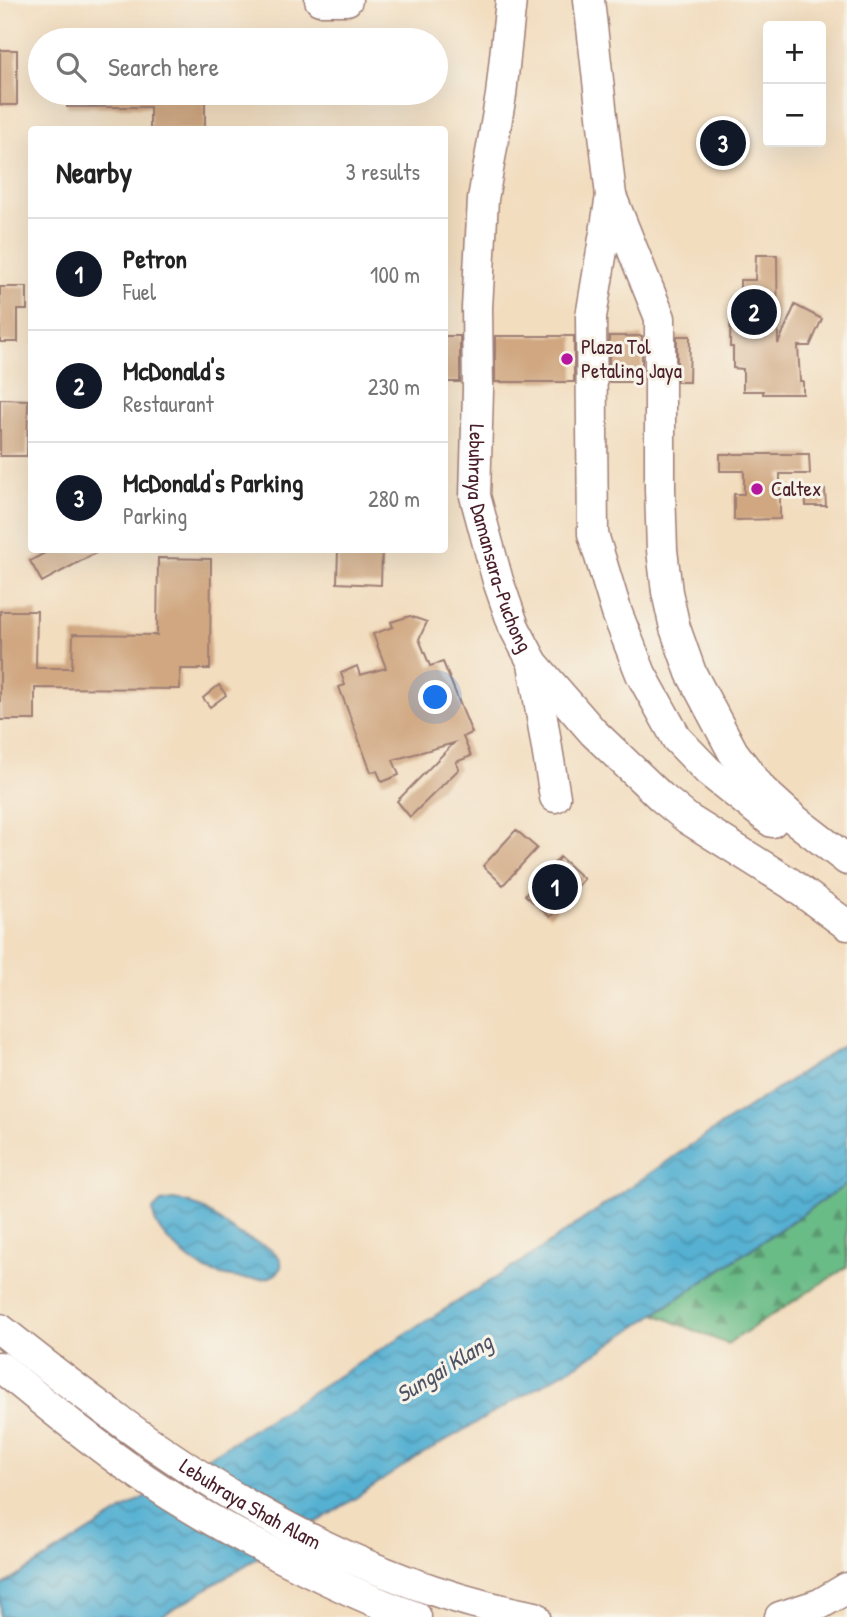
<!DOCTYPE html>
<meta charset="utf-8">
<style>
body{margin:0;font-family:"Patrick Hand",sans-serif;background:#f6f6f6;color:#222}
.controls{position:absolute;right:21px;top:21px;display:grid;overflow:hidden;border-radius:7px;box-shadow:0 7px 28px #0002}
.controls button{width:63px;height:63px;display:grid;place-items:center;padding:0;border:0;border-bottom:2px solid #e0e0e0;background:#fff;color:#222;font:35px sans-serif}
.you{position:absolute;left:436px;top:698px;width:24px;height:24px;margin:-18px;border:5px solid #fff;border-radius:50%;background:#1a73e8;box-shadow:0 0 0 10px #1a73e833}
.badge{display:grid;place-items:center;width:46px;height:46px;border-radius:50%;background:#111827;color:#fff;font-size:23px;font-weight:700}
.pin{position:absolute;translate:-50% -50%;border:4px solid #fff;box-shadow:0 2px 7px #0006}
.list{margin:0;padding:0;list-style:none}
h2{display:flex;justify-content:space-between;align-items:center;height:91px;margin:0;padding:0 28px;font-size:30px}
h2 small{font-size:23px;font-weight:400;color:#767676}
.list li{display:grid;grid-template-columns:46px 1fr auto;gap:21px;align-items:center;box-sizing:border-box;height:112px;padding:0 28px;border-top:2px solid #e0e0e0}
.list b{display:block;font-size:26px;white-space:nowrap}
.list p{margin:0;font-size:23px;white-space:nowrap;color:#767676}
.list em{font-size:23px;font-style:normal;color:#767676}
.icon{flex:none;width:38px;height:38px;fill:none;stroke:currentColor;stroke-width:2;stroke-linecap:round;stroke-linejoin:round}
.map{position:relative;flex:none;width:847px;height:1617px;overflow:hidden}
.search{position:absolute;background:#fff;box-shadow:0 7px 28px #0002;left:28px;top:28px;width:420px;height:77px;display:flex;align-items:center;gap:18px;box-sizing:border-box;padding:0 24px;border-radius:38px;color:#767676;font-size:26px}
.panel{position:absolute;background:#fff;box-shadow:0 7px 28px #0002;left:28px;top:126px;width:420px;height:427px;border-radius:7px}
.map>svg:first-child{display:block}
.forest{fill:url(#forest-firs);stroke:#5a6e59;stroke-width:2}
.water{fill:url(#water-waves);stroke:#4f687e;stroke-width:2}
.building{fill:#d0a781}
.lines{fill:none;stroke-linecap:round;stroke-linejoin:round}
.highway-casing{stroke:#9e7e75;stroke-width:33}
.highway{stroke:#fff;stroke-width:30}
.poi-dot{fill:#b5179e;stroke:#f7f3e8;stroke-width:2.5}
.labels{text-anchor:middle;stroke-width:6;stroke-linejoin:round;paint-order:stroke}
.poi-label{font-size:21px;fill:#4a1f2b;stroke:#f7f3e8;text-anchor:start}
.street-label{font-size:21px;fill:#4a1f2b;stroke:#f7f3e8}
.water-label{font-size:23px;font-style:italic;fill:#4e5265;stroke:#f7f3e8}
</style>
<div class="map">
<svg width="847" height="1617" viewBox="0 0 847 1617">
<defs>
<pattern id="forest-firs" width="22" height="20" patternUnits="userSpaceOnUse" patternTransform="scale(1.75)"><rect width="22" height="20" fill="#6abc87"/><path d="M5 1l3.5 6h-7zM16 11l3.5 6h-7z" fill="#59986f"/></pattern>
<pattern id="water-waves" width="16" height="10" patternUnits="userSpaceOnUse" patternTransform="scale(1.75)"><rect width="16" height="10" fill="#54b0d2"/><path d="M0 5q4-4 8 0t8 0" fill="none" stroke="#488fab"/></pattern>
</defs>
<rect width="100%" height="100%" fill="#f7f3e8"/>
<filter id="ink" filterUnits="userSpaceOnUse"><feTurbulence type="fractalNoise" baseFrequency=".0143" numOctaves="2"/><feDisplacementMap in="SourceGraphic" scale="14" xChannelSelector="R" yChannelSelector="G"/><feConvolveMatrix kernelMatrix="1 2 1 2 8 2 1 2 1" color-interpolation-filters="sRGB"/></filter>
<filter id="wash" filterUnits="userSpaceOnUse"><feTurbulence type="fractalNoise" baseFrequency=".00686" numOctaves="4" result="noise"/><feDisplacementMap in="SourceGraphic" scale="28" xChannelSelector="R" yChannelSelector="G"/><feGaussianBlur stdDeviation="1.57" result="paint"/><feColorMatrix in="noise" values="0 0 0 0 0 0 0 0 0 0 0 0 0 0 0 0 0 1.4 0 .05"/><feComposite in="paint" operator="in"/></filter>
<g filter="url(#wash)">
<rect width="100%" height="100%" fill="#f2ddbf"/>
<path class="forest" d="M847 1184V1267L727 1344 655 1314Z"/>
<path class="water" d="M847 1043V1184L597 1353 417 1457 348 1503 160 1617H0V1587L532 1255 691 1145Z
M173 1200C178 1201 184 1201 189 1203 209 1209 225 1227 244 1237 255 1243 273 1247 280 1259 282 1263 282 1266 280 1269 271 1287 219 1277 204 1269 191 1262 180 1252 170 1242 161 1233 153 1223 153 1210L161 1202Z"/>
<g id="blocks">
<path class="building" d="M0 50H17V105H0Z
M67 93H205V130H150V107H67Z
M756 255H777L778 344 795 305 822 319 810 346H798L800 381H803V394H763V391H743V369L733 368V347H730L731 298H740V280H755Z
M0 287H27V310H18V342H0Z
M444 336H460V382H444Z
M495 336H574V382H495Z
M609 336H642V382H609Z
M677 336H690L689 382H677Z
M0 399 28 400 27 456H0Z
M720 454H809L810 474H780V519L734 520V494H744V471H720Z
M825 490 826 506H806V491Z
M50 550H101L42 582 30 561Z
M338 550H382L381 585 337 583Z
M158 558 211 559 210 669H180V689L35 688V720H0V611H37L36 668H72L73 634 157 635Z
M410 616 427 622 419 639 430 666 443 662 472 733 463 737 471 756 456 762 459 769 410 817 397 801 454 743 393 760 399 775 382 782 377 771 371 772 339 687 345 685 341 673 357 666 360 675 386 668 373 634 393 627 391 622Z
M219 685 226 695 210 707 203 698Z
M516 830 537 848 503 885 483 866Z
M560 857 584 879 550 917 525 895Z"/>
</g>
</g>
<g filter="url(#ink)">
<use href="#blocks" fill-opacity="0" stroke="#9e7e75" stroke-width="2"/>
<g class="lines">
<g class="highway-casing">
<g id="highway">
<path d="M320 0H347"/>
<path id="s1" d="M511 0 501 95 483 199 477 308 478 390 475 496 498 581 514 627 533 663 593 732 661 797 688 819 790 883 847 925"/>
<path d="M589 0 611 196 660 318V489L662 550 667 592 675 628 691 673 733 752 762 790 794 819 847 860"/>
<path d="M611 196 591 317 593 534 617 613 641 674 677 739 708 771 772 822"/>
<path d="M533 663 555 797"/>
<path id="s2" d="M0 1329C160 1457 329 1578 535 1617"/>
<path d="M0 1367C43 1401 86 1438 131 1469 179 1503 231 1532 283 1558 327 1580 370 1601 416 1617"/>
<path d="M780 1617 820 1604 847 1588"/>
</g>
</g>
<use href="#highway" class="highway"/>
</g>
</g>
<g class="poi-dot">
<circle cx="567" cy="359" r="7"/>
<circle cx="757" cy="489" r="7"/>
</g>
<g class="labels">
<g class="poi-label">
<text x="581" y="354">Plaza Tol<tspan x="581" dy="24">Petaling Jaya</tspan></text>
<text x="771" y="496">Caltex</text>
</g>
<g class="street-label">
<text dy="7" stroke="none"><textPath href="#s1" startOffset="544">Lebuhraya Damansara–Puchong</textPath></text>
<text dy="7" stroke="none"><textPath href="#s2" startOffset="306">Lebuhraya Shah Alam</textPath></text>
</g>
<g class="water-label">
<text transform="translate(444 1368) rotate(-32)" y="8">Sungai Klang</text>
</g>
</g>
</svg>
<div class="controls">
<button>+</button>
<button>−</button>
</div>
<div class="you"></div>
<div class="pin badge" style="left:555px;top:887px">1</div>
<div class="pin badge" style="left:754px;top:312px">2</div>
<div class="pin badge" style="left:723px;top:143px">3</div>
<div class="search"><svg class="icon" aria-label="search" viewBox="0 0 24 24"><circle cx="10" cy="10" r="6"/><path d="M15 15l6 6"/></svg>Search here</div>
<section class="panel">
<h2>Nearby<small>3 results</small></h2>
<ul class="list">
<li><span class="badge">1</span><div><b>Petron</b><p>Fuel</p></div><em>100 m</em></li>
<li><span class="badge">2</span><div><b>McDonald's</b><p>Restaurant</p></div><em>230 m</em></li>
<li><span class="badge">3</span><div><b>McDonald's Parking</b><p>Parking</p></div><em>280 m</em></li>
</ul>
</section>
</div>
